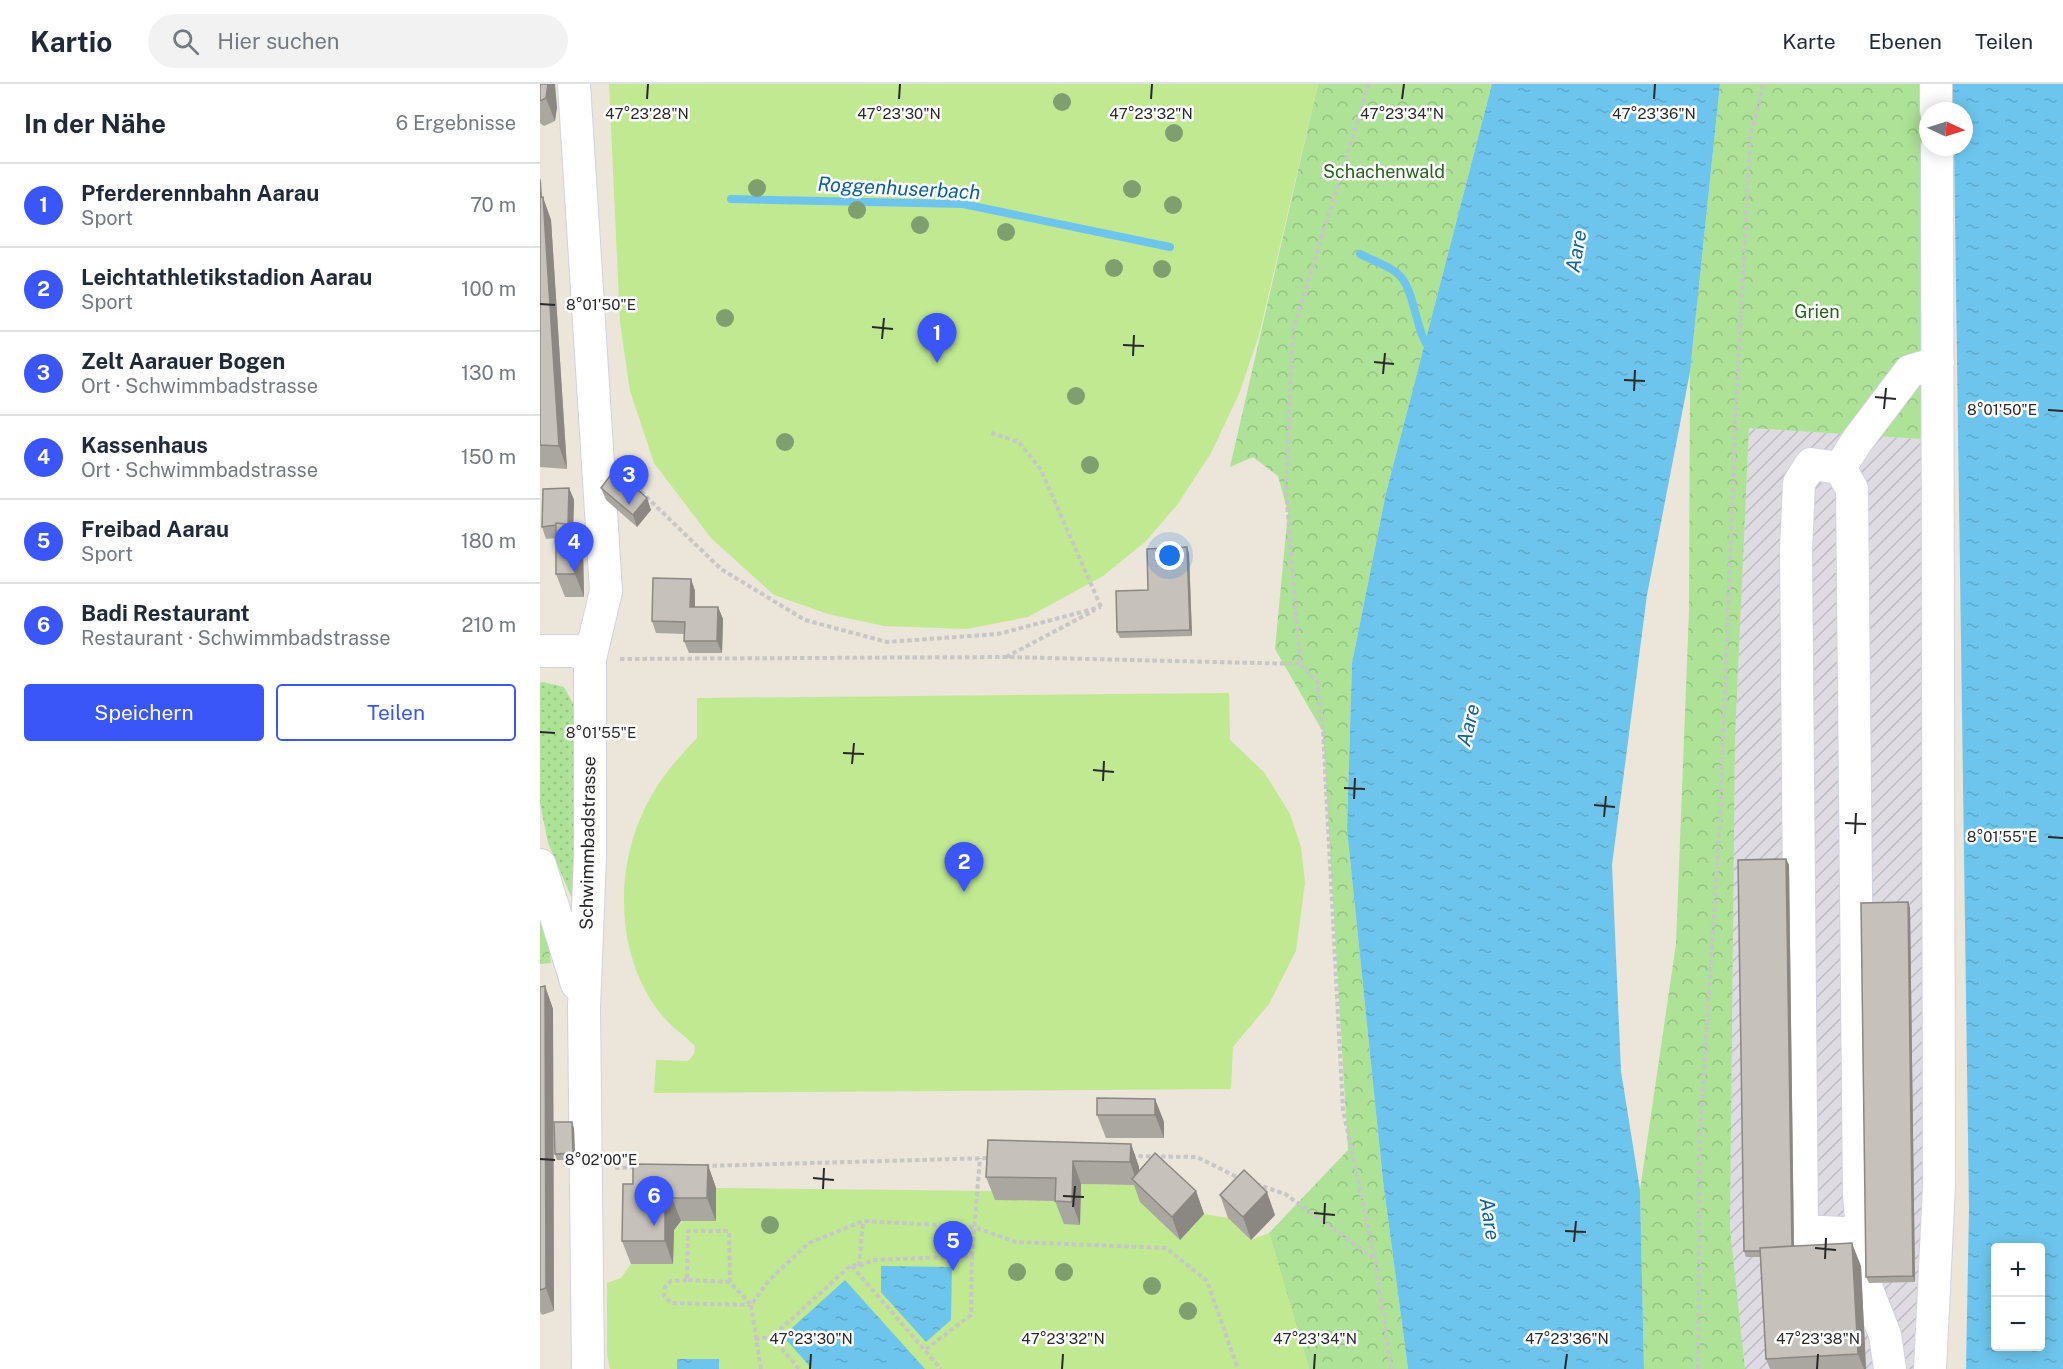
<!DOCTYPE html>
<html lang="de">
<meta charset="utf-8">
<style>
body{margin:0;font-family:"Public Sans",sans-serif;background:#f2f2f3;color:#1f2937}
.controls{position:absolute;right:18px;bottom:18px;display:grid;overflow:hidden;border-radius:6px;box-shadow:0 3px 15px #0003}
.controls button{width:54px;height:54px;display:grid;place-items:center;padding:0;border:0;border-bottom:2px solid #e0e1e3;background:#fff;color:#1f2937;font:30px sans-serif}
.compass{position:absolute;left:1379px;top:18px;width:54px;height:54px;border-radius:50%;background:#fff;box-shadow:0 3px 15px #0003;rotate:94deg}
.you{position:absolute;left:630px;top:472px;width:21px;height:21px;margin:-15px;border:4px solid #fff;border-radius:50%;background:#1a73e8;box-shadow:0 0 0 9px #1a73e833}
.badge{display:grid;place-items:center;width:39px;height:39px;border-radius:50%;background:#3a55f8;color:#fff;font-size:20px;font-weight:700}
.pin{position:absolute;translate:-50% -50px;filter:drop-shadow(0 2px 3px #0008)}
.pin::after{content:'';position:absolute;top:32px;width:21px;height:18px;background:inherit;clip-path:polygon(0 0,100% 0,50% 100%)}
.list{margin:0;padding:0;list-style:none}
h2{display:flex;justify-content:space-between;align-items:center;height:78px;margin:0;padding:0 24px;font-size:26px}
h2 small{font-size:20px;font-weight:400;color:#747a83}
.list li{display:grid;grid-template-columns:39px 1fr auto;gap:18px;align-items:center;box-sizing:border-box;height:84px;padding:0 24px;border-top:2px solid #e0e1e3}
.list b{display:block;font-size:22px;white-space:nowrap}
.list p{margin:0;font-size:20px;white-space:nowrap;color:#747a83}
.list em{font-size:20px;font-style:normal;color:#747a83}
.actions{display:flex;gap:12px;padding:18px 24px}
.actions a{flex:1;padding:14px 0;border:2px solid #3a55f8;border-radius:6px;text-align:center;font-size:21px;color:#3a55f8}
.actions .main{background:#3a55f8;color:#fff}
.icon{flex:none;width:33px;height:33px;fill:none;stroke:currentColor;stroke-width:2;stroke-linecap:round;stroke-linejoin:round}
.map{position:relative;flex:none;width:1523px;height:1285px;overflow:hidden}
header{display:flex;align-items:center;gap:36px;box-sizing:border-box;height:84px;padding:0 30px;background:#fff;border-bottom:2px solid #e0e1e3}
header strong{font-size:28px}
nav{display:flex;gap:33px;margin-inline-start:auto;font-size:21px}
.search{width:420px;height:54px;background:#f2f2f3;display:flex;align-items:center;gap:15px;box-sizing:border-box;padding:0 21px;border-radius:33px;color:#747a83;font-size:22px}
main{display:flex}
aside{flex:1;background:#fff}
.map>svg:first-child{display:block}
.industrial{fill:url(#industrial-furrows)}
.grass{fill:url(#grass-dots)}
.forest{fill:url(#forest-crowns)}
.pitch{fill:#c0e992}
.water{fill:url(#water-ripples);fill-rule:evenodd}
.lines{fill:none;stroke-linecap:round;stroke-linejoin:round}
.stream{stroke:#6dc5ed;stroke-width:8}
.minor-casing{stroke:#d0d2e2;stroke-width:34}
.path{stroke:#c7c7c7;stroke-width:4;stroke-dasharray:4.5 3;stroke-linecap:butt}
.minor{stroke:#fff;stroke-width:32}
.tree{fill:#7f9f70}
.wall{fill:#aaa6a0}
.shaded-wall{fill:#8b8782}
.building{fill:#c6c1ba;stroke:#8b8782;stroke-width:1.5}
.ticks{fill:none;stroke:#292929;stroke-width:2}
.labels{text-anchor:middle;stroke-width:5;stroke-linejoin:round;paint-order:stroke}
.park-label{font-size:18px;fill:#26651a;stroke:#fff}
.street-label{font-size:18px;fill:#292929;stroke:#fff}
.water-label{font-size:20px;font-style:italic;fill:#0e6297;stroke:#fff}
.ticks-label{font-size:15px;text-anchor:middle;fill:#292929;stroke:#fff;stroke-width:5;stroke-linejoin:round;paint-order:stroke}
</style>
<header>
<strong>Kartio</strong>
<div class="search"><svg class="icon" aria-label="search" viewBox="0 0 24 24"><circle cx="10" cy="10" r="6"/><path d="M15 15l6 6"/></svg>Hier suchen</div>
<nav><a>Karte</a><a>Ebenen</a><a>Teilen</a></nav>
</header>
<main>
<aside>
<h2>In der Nähe<small>6 Ergebnisse</small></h2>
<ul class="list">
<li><span class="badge">1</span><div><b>Pferderennbahn Aarau</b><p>Sport</p></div><em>70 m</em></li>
<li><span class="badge">2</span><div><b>Leichtathletikstadion Aarau</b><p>Sport</p></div><em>100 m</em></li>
<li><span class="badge">3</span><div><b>Zelt Aarauer Bogen</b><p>Ort · Schwimmbadstrasse</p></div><em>130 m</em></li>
<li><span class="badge">4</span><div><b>Kassenhaus</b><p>Ort · Schwimmbadstrasse</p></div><em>150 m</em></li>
<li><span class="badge">5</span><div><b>Freibad Aarau</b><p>Sport</p></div><em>180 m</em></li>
<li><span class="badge">6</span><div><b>Badi Restaurant</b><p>Restaurant · Schwimmbadstrasse</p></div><em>210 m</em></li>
</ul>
<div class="actions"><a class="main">Speichern</a><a>Teilen</a></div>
</aside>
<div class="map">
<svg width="1523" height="1285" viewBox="0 0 1523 1285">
<defs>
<pattern id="industrial-furrows" width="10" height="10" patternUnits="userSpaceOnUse" patternTransform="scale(1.5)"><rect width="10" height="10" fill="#dedbe3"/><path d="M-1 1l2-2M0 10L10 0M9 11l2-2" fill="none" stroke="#bebcc3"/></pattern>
<pattern id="grass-dots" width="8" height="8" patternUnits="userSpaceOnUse" patternTransform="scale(1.5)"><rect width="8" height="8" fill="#ade297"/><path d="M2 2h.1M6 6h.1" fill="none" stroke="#95c282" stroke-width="1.8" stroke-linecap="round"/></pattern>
<pattern id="forest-crowns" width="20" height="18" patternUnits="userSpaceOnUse" patternTransform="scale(1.5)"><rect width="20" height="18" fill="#ade297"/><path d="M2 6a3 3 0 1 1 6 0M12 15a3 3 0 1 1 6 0" fill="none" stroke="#95c282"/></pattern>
<pattern id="water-ripples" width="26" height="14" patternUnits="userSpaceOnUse" patternTransform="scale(1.5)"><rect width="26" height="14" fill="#6dc5ed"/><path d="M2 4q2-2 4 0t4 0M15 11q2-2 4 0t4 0" fill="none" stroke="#5ea9cb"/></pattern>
</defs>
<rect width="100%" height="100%" fill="#ebe5da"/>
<path class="industrial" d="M1209 344 1398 356 1390 1285H1205L1190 1144 1195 653Z"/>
<path class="grass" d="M3 598 24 603 35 623 34 819 8 759 0 719V599Z"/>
<path class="forest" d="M778 0H952L846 409 812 579 807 745 843 1097 868 1285H769L729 1149 808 1066 783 648 735 565 748 428 738 392 713 373 690 383Z
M1180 0H1386L1398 356 1209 344 1195 653 1190 1144 1205 1285H1104L1100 1106 1136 860 1149 527 1150 288Z
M0 793 11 879 0 880Z"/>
<path class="pitch" d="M69 0H778L719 251 699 310 671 369 637 421 605 458 563 492 488 533 427 545 344 542 288 530 234 511 171 454 114 379 90 307 80 238Z
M689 609 690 656 724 688 750 730 761 763 765 799 756 867 729 920 693 963 691 1005 114 1009 116 976 148 977 154 970 155 962C146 953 136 946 127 937 73 878 72 778 112 711 124 689 140 672 157 654V614Z
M541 1100 599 1101 640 1156 664 1130 688 1134 711 1156 729 1149 769 1285H70L67 1271V1199L81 1194 91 1180H133L134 1146 176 1104 453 1107 455 1116 524 1117 540 1141Z"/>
<path class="water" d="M952 0H1180L1150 288 1107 511 1072 781 1081 987 1100 1106 1104 1285H868L843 1097 807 745 812 579 846 409Z
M1413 0H1523V1285H1426L1429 1125 1414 63H1424V27H1413ZM1456 1164H1500V1262H1456Z
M341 1182 412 1183 411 1236 386 1258 341 1208Z
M305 1196 385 1285H272L243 1252Z
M137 1275H179V1285H137Z"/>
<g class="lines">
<path class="stream" d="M191 115 423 120 630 163
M820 170C831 176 848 181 858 190 876 205 875 252 892 267"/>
<g class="minor-casing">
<path id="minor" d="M34 0 66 507 50 575
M1396 0V27
M1300 384 1317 357 1370 287 1398 279
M0 567H36L50 575V773L44 924 48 1285
M0 781 37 900
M1322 1150 1262 1147 1256 465 1259 399 1271 380 1300 384 1312 405 1319 1111 1327 1205 1345 1251 1350 1285
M1390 1285 1399 1103 1397 63"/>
</g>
<path class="path" d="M829 0 753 246 746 406 760 580 777 597 783 648 803 1026 835 1175 851 1285
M451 349 479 358 501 386 561 523
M90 397 181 485 265 536 347 558 458 550 561 523
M466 573 555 526
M80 575 465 573 760 580
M591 1072 657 1073 701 1095
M165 1082 451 1074
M75 1084 97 1083
M716 1100 745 1110 835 1175
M432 1172 440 1074
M312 1181 319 1182 333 1176 432 1172 431 1231 385 1266
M319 1182 323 1138
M147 1196 131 1197 125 1203 124 1212 131 1219 210 1221
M190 1198 147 1196 148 1147H189L190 1198 211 1221
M215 1255 232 1253
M221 1285 211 1221 229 1196 269 1159 323 1137 434 1143 476 1158 626 1164 667 1197 698 1285
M259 1285 232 1253 311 1181 401 1285
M1158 1285 1160 1049 1180 736 1195 344 1210 56 1223 0"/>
<use href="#minor" class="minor"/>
</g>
<g class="tree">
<circle cx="522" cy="18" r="9"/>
<circle cx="634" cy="49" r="9"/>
<circle cx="217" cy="104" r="9"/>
<circle cx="592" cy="105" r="9"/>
<circle cx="633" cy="121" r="9"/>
<circle cx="317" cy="126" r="9"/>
<circle cx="380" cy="141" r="9"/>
<circle cx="466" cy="148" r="9"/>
<circle cx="574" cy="184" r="9"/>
<circle cx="622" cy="185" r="9"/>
<circle cx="185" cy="234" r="9"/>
<circle cx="536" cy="312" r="9"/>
<circle cx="245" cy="358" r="9"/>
<circle cx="550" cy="381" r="9"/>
<circle cx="230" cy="1141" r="9"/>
<circle cx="477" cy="1188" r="9"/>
<circle cx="524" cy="1188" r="9"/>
<circle cx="612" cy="1202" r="9"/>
<circle cx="648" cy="1227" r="9"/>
</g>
<path class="wall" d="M0 0 17 23 15 37 4 42 0 39Z
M0 94 1 98 2 113 11 136 27 385 0 383Z
M29 404 34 416 33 440 43 464 44 513H25L16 490V454L6 455 2 443Z
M61 404 107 414 111 426 97 443 66 416Z
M649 469 652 552 580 554 577 548Z
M151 495 155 507V523H178L183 535 182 569H149L144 557V550L116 549 112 537Z
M1246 775 1249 781 1254 1162 1321 1182 1326 1285H1230L1226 1275 1220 1173H1206L1204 1167Z
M1368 818 1370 824 1375 1198 1329 1199 1326 1193Z
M5 902 13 925 14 1227 2 1231 0 1227V903Z
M615 1015 624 1038V1054H566L557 1031Z
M34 1044 35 1076H17L15 1070Z
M591 1060 599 1083V1087L656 1107 664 1130 640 1156 600 1118 594 1101 541 1100 540 1141 524 1140 515 1117 455 1116 446 1093Z
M168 1081 176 1104V1137H141L134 1146 133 1180H91L82 1157 93 1100Z
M680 1111 735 1131 711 1156 688 1134Z"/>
<path class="shaded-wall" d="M8 0H15L17 23 15 37 6 14Z
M0 94 1 98 2 120 0 114Z
M3 113 11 136 27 385 19 362Z
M29 404 34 416 33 452 28 440Z
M107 414 111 426 97 443 93 431Z
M35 441 43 464 44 513 35 490Z
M647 463 649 469 652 552 650 546Z
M151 495 155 507V535L150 523Z
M178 523 183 535 182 569 177 557Z
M1246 775 1249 781 1254 1172 1252 1166Z
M1368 818 1370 824 1375 1198 1373 1192Z
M5 902 13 925 14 1227 6 1204Z
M615 1015 624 1038V1054L615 1031Z
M32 1038 34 1044 35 1076 33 1069Z
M591 1060 599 1083 598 1101 590 1078Z
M533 1077 541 1100 540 1141 532 1118Z
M168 1081 176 1104V1137L167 1114Z
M656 1107 664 1130 640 1156 632 1133Z
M727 1108 735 1131 711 1156 703 1133Z
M132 1114 141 1137 134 1146 133 1180 125 1157V1123Z
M1312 1159 1321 1182 1326 1285H1324L1318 1270Z"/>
<path class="building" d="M0 0H8L6 14 0 17Z
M0 113H3L19 362 0 361Z
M75 385 107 414 93 431 61 404Z
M29 404 28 440 16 439V441L2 443 3 405Z
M16 439 35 441V490H16Z
M647 463 650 546 577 548 576 507 608 506 607 465Z
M113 494 151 495 150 523H178L177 557H144L145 538 112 537Z
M1246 775 1252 1162 1220 1164V1167H1204L1198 776Z
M1368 818 1373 1192 1326 1193 1321 819Z
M5 902 6 1204 0 1206V903Z
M557 1014 615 1015V1031H557Z
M14 1038H32L33 1069 15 1070Z
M448 1056 591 1060 590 1078 533 1077 532 1118 515 1117 516 1094 446 1093Z
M615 1069 656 1107 632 1133 592 1095Z
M93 1080 168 1081 167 1114H132L125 1123V1157H82L83 1100H93Z
M704 1086 727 1108 703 1133 680 1111Z
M1312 1159 1318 1270 1226 1275 1220 1164Z"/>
<path class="ticks" d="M107 15 108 0M359 15 360 0M611 15 612 0M862 15 864 0M1114 15 1115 0M0 220 15 221M332 243 353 245M342 255 344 234M583 261 604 262M593 272 594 251M834 278 854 280M843 290 845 269M1084 296 1105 297M1094 307 1095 286M1335 313 1356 315M1344 325 1346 304M1508 326 1523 327M0 648 15 649M303 669 324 670M312 680 314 659M553 686 574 688M563 697 564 677M804 704 825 705M814 715 815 694M1054 721 1075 723M1064 733 1066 712M1305 739 1326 740M1315 750 1316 729M1508 753 1523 754M0 1075 15 1076M273 1094 294 1096M283 1105 284 1084M523 1112 544 1113M533 1123 535 1102M774 1129 795 1131M784 1140 785 1119M1025 1147 1046 1148M1034 1158 1036 1137M1275 1164 1296 1166M1285 1175 1286 1154M270 1285 271 1270M522 1285 523 1270M774 1285 775 1270M1025 1285 1027 1270M1277 1285 1278 1270"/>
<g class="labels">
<g class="park-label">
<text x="844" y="94">Schachenwald</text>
<text x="1277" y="234">Grien</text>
</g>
<g class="street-label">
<text transform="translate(48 759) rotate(-89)" y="6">Schwimmbadstrasse</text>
</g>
<g class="water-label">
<text transform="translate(359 104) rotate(3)" y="7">Roggenhuserbach</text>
<text transform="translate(1036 167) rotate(-80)" y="7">Aare</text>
<text transform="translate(928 641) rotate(-76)" y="7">Aare</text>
<text transform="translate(950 1135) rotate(81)" y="7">Aare</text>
</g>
</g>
<g class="ticks-label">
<text x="107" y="35">47°23'28"N</text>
<text x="359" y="35">47°23'30"N</text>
<text x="611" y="35">47°23'32"N</text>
<text x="862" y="35">47°23'34"N</text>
<text x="1114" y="35">47°23'36"N</text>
<text x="61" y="226">8°01'50"E</text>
<text x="1462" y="331">8°01'50"E</text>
<text x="61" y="654">8°01'55"E</text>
<text x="1462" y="758">8°01'55"E</text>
<text x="61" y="1081">8°02'00"E</text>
<text x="271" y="1260">47°23'30"N</text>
<text x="523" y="1260">47°23'32"N</text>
<text x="775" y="1260">47°23'34"N</text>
<text x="1027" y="1260">47°23'36"N</text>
<text x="1278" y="1260">47°23'38"N</text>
</g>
</svg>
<div class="controls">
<button>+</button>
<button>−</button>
</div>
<svg class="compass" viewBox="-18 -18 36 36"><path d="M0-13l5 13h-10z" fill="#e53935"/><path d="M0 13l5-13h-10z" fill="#747a83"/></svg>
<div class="you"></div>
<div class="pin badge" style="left:397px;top:279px">1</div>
<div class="pin badge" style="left:424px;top:808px">2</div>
<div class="pin badge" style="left:89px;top:421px">3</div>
<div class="pin badge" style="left:34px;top:488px">4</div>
<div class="pin badge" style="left:413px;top:1187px">5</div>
<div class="pin badge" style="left:114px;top:1142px">6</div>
</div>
</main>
